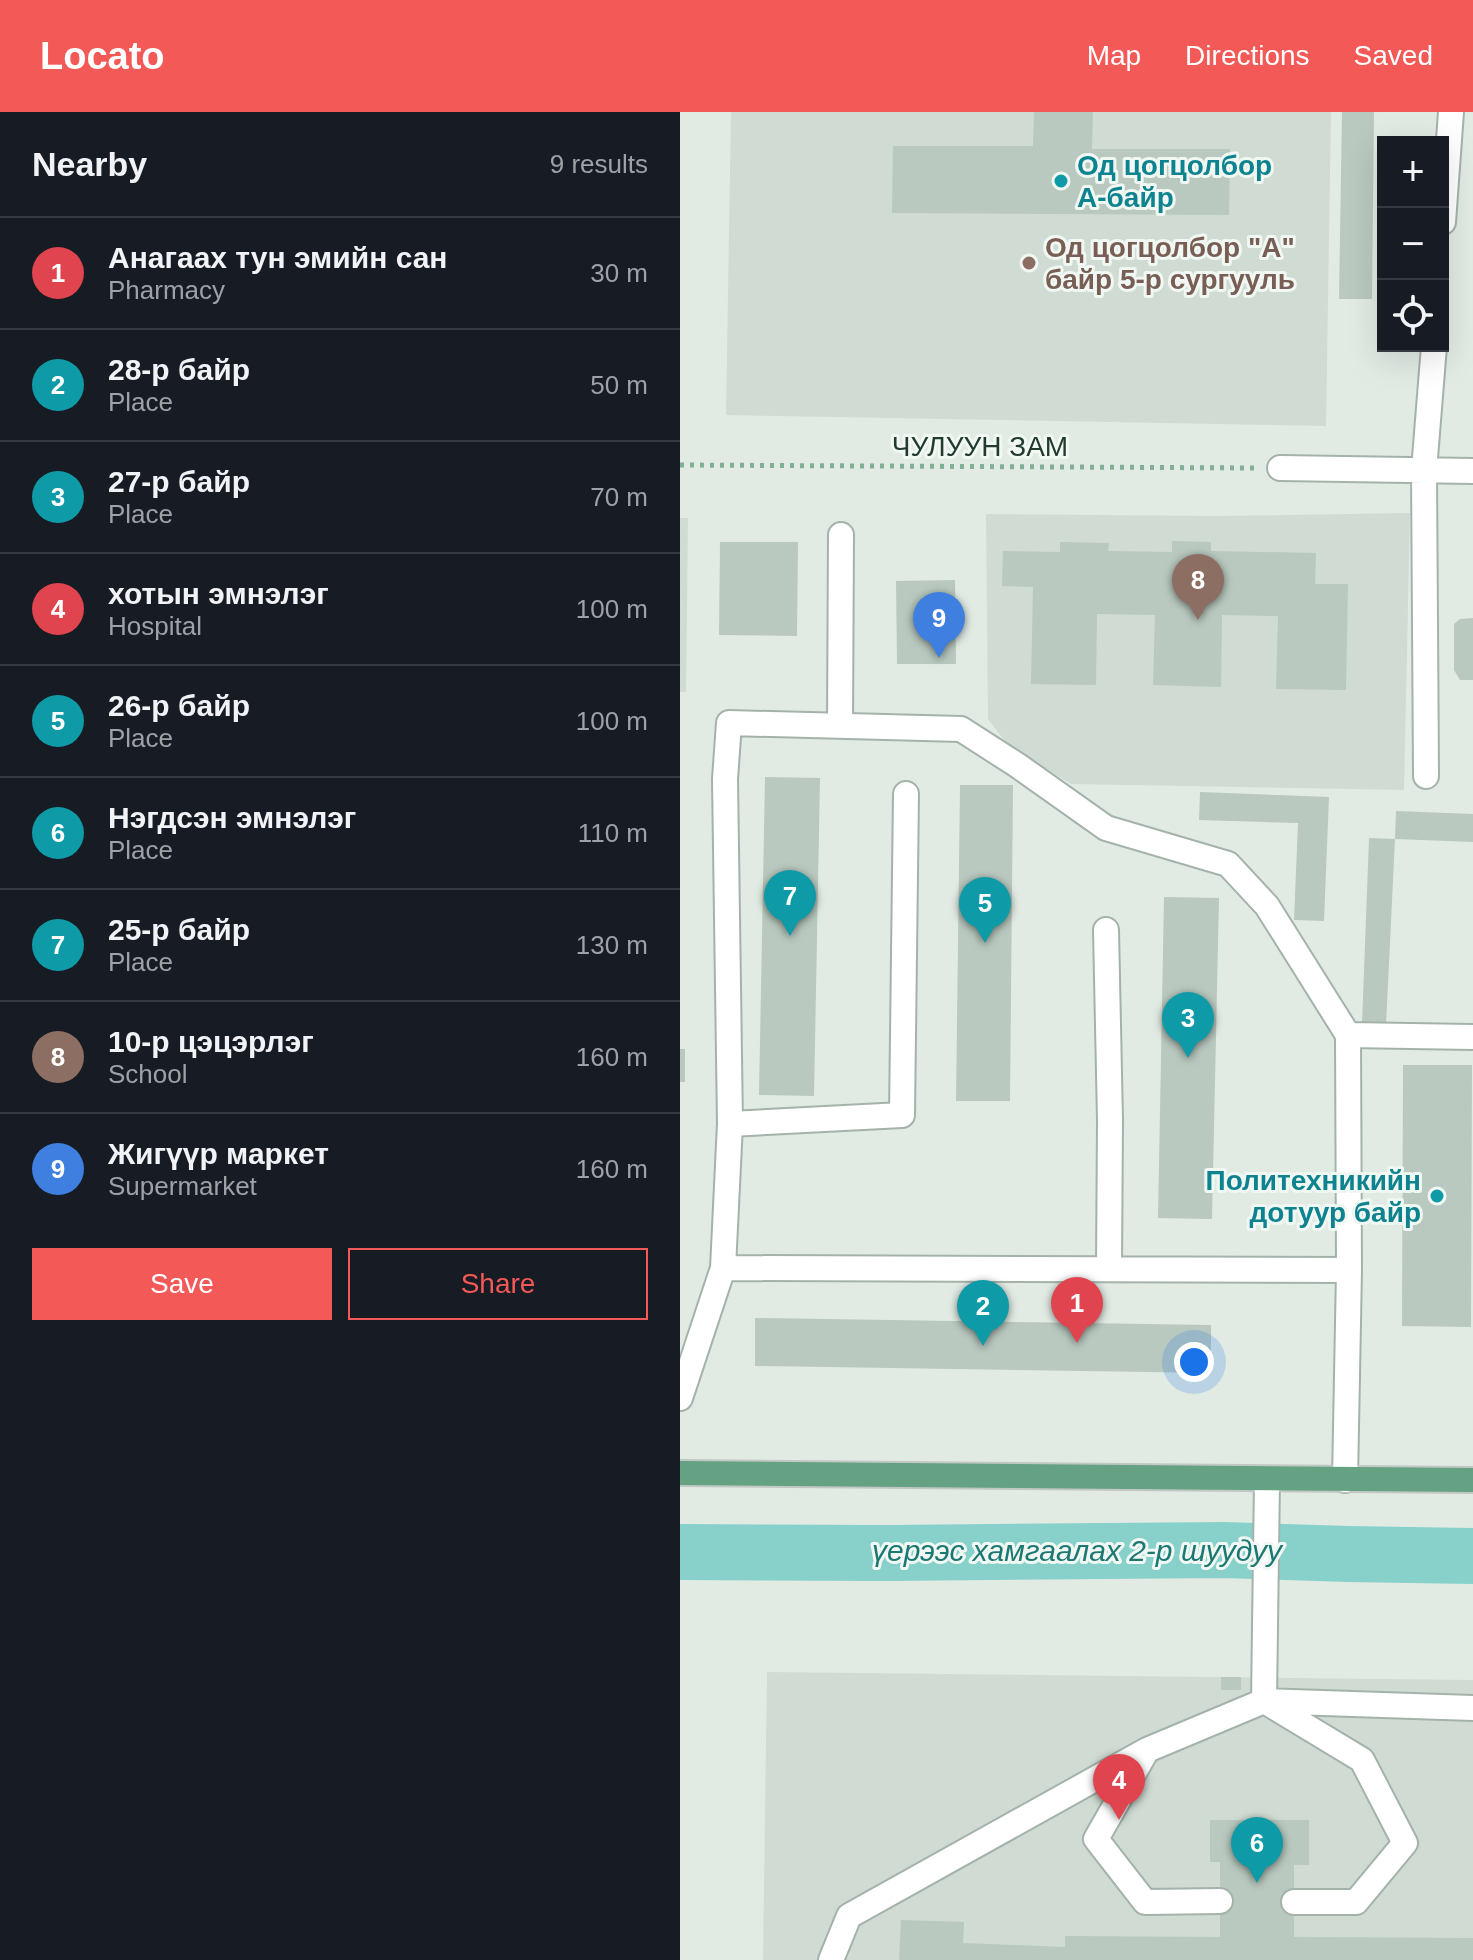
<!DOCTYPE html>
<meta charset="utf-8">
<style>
body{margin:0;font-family:Helvetica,sans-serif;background:#242831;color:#f1f3f6}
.controls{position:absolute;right:24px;top:24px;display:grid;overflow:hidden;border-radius:0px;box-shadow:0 8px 32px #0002}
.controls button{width:72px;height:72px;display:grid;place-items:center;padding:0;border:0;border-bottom:2px solid #363941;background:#171b24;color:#f1f3f6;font:40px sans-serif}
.you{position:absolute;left:514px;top:1250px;width:28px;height:28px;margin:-20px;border:6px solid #fff;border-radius:50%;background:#1a73e8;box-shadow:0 0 0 12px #1a73e833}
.badge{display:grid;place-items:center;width:52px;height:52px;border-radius:50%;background:#f35957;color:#fff;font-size:26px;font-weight:700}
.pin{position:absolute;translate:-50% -66px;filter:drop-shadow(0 2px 4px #0008)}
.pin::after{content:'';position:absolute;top:42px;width:28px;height:24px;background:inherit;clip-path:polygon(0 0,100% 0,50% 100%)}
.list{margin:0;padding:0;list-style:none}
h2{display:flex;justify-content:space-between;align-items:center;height:104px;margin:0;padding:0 32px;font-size:34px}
h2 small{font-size:26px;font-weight:400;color:#9ea1a6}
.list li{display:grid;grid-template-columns:52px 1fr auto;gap:24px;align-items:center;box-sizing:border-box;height:112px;padding:0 32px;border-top:2px solid #363941}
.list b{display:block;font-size:30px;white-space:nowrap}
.list p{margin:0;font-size:26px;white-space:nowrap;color:#9ea1a6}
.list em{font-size:26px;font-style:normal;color:#9ea1a6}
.actions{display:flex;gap:16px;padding:24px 32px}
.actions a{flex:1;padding:18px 0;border:2px solid #f35957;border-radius:0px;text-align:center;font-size:28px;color:#f35957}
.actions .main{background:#f35957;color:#fff}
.icon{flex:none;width:44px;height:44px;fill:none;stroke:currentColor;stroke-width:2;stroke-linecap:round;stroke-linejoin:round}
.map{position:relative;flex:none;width:793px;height:1848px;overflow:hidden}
header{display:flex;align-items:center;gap:48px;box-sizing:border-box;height:112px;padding:0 40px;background:#f35957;color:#fff}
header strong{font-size:38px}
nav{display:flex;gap:44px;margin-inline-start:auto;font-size:28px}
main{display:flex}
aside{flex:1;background:#171b24}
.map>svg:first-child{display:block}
.built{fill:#cfdbd3}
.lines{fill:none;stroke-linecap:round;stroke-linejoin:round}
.river{stroke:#88d1cb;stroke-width:56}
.building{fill:#b9c9bf}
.minor-casing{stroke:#a4b3aa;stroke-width:28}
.major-casing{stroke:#c1c8c4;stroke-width:28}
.path{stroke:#81af96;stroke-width:5;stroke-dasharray:4 6;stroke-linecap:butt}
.minor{stroke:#fff;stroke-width:24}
.major{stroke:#65a183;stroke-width:24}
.culture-dot{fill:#0f9aa8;stroke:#f1f8f3;stroke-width:3}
.education-dot{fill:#8d6e63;stroke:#f1f8f3;stroke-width:3}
.labels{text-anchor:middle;stroke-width:6;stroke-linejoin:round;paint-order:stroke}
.culture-label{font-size:28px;font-weight:bold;fill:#0d838f;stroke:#f1f8f3;text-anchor:start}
.education-label{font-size:28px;font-weight:bold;fill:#785e54;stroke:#f1f8f3;text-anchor:start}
.street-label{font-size:28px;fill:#213c2e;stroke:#f1f8f3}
.water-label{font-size:30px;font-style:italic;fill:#1b7872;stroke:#f1f8f3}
</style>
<header>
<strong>Locato</strong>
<nav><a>Map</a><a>Directions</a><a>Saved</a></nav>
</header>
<main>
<aside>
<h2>Nearby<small>9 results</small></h2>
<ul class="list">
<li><span class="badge" style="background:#e0444e">1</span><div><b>Анагаах тун эмийн сан</b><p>Pharmacy</p></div><em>30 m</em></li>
<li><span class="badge" style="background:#0f9aa8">2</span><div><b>28-р байр</b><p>Place</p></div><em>50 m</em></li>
<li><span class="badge" style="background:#0f9aa8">3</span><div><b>27-р байр</b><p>Place</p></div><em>70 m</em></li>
<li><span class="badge" style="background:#e0444e">4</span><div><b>хотын эмнэлэг</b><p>Hospital</p></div><em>100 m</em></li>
<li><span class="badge" style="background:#0f9aa8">5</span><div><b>26-р байр</b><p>Place</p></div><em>100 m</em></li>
<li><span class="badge" style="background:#0f9aa8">6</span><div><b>Нэгдсэн эмнэлэг</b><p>Place</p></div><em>110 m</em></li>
<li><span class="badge" style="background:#0f9aa8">7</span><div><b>25-р байр</b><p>Place</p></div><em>130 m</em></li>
<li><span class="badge" style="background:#8d6e63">8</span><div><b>10-р цэцэрлэг</b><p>School</p></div><em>160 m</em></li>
<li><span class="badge" style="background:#3f7fe0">9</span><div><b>Жигүүр маркет</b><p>Supermarket</p></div><em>160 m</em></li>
</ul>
<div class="actions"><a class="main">Save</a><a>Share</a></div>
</aside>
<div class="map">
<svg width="793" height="1848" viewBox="0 0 793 1848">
<rect width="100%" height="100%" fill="#e1ebe4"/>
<path class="built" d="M51 0H651L646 314 46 303Z
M730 401 724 678 391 672 359 653 324 628 308 607 306 402 536 404Z
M0 406H8L6 580H0Z
M87 1560 793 1568V1848H83Z"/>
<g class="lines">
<path class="river" d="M0 1440 207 1441 544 1438 668 1442 793 1444"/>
</g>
<path class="building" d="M354 0H413L412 37H550L549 103 212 101 213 34H353Z
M662 0H694L692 187H659Z
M492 429 531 430V439L636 441 635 472H668L666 578 596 577 598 504 542 503 541 575 473 573 475 503 417 502 416 573 351 572 353 475 322 474 323 439 380 440V430L429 431 428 439 492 440Z
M40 430H118L117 524 39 523Z
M275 468 276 552H217L216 469Z
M793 506V568H780L774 558V512L780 507Z
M85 665 140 666 134 984 79 983Z
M280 673H333L330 989H276Z
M520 680 649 685 644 809 614 808 618 711 519 708Z
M716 699 793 702V730L715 727Z
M689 726 715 727 706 913 682 912Z
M484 785 539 786 532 1107 478 1106Z
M0 937H5V970H0Z
M723 953H792L791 1215 722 1214Z
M75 1206 531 1213V1261L75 1254Z
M541 1565H561V1578H541Z
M530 1708H629V1753H614V1825L793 1826V1848H219L221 1808 284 1810 283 1831 385 1835V1824L540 1825V1750H530Z"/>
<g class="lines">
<g class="minor-casing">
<path id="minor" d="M763 110 771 0
M600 356 793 359
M160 613 161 423
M746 664 744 358 754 234
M426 818 430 1008 429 1156
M668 923 793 925
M50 1012 222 1003 226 682
M43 1156 50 1012 45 667 49 611 281 617 337 653 426 716 548 752 587 794 668 923 669 1158 665 1368
M0 1286 43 1156 669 1158
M584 1589 587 1367
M586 1590 682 1648 725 1731 676 1790H614
M467 1638 416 1727 465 1790 540 1789
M151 1848 169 1804 467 1638 584 1589 793 1596"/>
</g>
<g class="major-casing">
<path id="major" d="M0 1361 793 1368"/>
</g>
<path class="path" d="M0 353 575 356"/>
<use href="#minor" class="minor"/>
<use href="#major" class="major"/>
</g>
<g class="culture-dot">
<circle cx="381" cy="69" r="8"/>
<circle cx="757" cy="1084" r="8"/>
</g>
<circle class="education-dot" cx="349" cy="151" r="8"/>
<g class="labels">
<g class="culture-label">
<text x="397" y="63">Од цогцолбор<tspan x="397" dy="32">А-байр</tspan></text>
<text x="741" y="1078" text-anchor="end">Политехникийн<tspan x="741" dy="32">дотуур байр</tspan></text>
</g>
<g class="education-label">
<text x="365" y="145">Од цогцолбор "А"<tspan x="365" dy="32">байр 5-р сургууль</tspan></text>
</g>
<g class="street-label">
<text x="300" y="344">ЧУЛУУН ЗАМ</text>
</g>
<g class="water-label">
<text x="397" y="1449">үерээс хамгаалах 2-р шуудуу</text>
</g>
</g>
</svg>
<div class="controls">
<button>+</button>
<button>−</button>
<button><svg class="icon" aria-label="locate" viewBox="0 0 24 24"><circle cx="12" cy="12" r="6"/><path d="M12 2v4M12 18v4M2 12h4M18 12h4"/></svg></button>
</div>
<div class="you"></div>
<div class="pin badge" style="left:397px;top:1231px;background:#e0444e">1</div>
<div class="pin badge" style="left:303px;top:1234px;background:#0f9aa8">2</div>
<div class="pin badge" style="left:508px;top:946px;background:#0f9aa8">3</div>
<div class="pin badge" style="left:439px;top:1708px;background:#e0444e">4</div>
<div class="pin badge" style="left:305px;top:831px;background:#0f9aa8">5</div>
<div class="pin badge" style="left:577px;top:1771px;background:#0f9aa8">6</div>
<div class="pin badge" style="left:110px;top:824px;background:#0f9aa8">7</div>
<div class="pin badge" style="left:518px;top:508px;background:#8d6e63">8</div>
<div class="pin badge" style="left:259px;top:546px;background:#3f7fe0">9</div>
</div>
</main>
